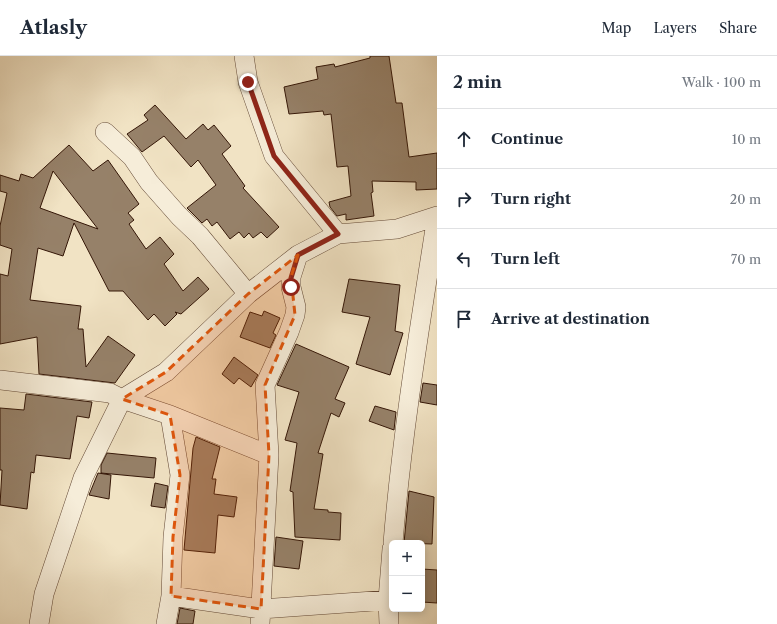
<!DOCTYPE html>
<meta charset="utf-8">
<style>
body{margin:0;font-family:"Libre Caslon Text",serif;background:#f2f2f3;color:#1f2937}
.controls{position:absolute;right:12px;bottom:12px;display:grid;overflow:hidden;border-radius:6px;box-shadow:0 2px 10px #0003}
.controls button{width:36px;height:36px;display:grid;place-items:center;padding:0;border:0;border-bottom:1px solid #e0e1e3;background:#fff;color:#1f2937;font:20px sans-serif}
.stop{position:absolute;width:12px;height:12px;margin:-9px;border:3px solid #8f2418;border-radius:50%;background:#fff}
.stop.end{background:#8f2418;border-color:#fff;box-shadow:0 1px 4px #0008}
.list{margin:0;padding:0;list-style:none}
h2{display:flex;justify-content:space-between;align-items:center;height:52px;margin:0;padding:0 16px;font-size:17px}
h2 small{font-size:13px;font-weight:400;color:#747a83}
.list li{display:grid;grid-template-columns:26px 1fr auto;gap:12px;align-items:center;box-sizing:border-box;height:60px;padding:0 16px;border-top:1px solid #e0e1e3}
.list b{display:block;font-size:15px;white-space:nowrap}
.list em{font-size:13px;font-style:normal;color:#747a83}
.icon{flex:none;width:22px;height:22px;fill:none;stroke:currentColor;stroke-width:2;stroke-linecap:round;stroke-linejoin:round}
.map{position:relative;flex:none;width:437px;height:568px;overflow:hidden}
header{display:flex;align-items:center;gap:24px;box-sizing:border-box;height:56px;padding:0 20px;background:#fff;border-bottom:1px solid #e0e1e3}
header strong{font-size:19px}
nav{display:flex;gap:22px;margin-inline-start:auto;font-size:14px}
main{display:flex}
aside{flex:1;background:#fff}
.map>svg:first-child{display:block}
.building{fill:#968169;stroke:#341607;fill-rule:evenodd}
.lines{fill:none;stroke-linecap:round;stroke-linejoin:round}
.minor-casing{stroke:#634936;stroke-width:20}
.minor{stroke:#f6edd9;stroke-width:19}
.route{stroke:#8f2418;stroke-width:5}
.marked{fill:#df560c;fill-opacity:0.2;stroke:#df560c;stroke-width:3;stroke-dasharray:8 5;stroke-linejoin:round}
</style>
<header>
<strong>Atlasly</strong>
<nav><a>Map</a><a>Layers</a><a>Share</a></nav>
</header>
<main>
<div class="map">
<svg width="437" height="568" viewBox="0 0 437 568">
<rect width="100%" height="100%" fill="#f1e3c4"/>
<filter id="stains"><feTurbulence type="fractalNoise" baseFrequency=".005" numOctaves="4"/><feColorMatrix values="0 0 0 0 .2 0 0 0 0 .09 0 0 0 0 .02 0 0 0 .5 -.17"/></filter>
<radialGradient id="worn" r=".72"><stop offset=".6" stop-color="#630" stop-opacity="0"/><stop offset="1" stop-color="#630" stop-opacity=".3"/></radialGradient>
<path class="building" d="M370 0H389L396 47H402L409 101 437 97V133L416 134V126L372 125 373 136 371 137 374 160 346 164V158L337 160 330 151 329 146 351 140 348 110 337 111 331 58 324 59 323 55 289 58 284 31 318 23 316 11 334 8 335 11 370 2Z
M155 49 186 83 203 68 208 74 214 69 231 90 222 98 245 130 243 132 279 171 267 182 261 176 253 182 249 177 244 182 239 176 230 183 217 166 212 170 207 163 202 167 187 152 216 129 198 104 191 111 164 80 142 96 127 78 148 64 144 59Z
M69 89 93 115 108 104 139 148 128 157 134 164 129 168 146 193 160 181 174 198 164 208 183 235 198 221 209 233 181 258 175 256 177 258 165 270 154 258 148 264 123 235H109L74 167 63 200 38 192 30 244 81 250 78 273H83L86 311 108 280 135 299 115 327 39 318 37 281 0 288V218L8 220 12 193 0 189V170L7 137 0 135V119L19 125 21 118 33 122ZM53 115 98 173 40 152Z
M349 223 400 229 395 275 403 277 390 319 356 308 370 261 342 256Z
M264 255 280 262 273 277 276 279 270 292 240 281 250 256 262 260Z
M296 288 349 311 335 343 345 347 339 361 331 357 318 397 323 398 314 453 328 454V456L341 457 340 484 295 481 293 436 290 435 297 387 285 384 299 336 277 329Z
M234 301 258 319 251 331 239 322 234 328 222 318Z
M423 327 437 329V349L420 346Z
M26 338 92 346 89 362 77 360 70 403 36 399 34 417 31 416 27 453 0 449 2 414H0V352L24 354Z
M375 350 396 356 394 374 369 365Z
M196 381 220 391 212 423H216L214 438 237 441 234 461 218 459 215 497 184 494 193 392Z
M107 397 156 402 154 422 101 417V409Z
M98 417 111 419 109 443 89 439Z
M155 427 168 430 165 452 151 450Z
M409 435 434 441 432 488 404 487Z
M276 481 303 485 299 513 274 510Z
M422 513 437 514V547L422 546Z
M180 552 195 555 193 568H177Z"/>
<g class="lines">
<g class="minor-casing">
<path id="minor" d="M244 0 248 26 274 100 338 178
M105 76 132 101 149 126 179 160 200 180 248 238
M0 324 110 337 122 343 170 359 269 399
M393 487C402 377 420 269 437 160
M171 540 261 553 388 544
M39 568 44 538 83 422 122 343 166 316 248 238 298 199 338 178 397 173 437 160
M166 568 171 540 173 481 180 419 170 359
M260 568 269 399 265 329 289 276 295 259 296 251 291 231V221L298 199
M389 568 388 544 392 493"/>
</g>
<use href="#minor" class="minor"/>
</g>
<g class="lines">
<path class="route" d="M248 26 274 100 338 178 298 199 291 222V231"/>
</g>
<path class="marked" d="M298 199 291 221 295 259 265 329 269 399 261 553 171 540 173 481 180 419 170 359 122 343 166 316 248 238Z"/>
<rect width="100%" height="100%" filter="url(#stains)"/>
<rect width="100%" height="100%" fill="url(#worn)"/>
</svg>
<div class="controls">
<button>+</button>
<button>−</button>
</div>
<div class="stop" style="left:291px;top:231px"></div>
<div class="stop end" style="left:248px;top:26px"></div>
</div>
<aside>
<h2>2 min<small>Walk · 100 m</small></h2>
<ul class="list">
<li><svg class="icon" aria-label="ahead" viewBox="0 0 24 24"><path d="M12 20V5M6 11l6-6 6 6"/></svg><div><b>Continue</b></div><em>10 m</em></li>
<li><svg class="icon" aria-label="right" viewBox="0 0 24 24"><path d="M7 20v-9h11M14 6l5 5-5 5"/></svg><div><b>Turn right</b></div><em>20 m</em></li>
<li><svg class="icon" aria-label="left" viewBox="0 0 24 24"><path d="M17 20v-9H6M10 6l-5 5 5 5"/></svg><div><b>Turn left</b></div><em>70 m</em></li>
<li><svg class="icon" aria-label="arrive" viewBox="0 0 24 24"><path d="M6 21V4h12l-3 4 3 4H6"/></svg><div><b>Arrive at destination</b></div></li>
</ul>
</aside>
</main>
